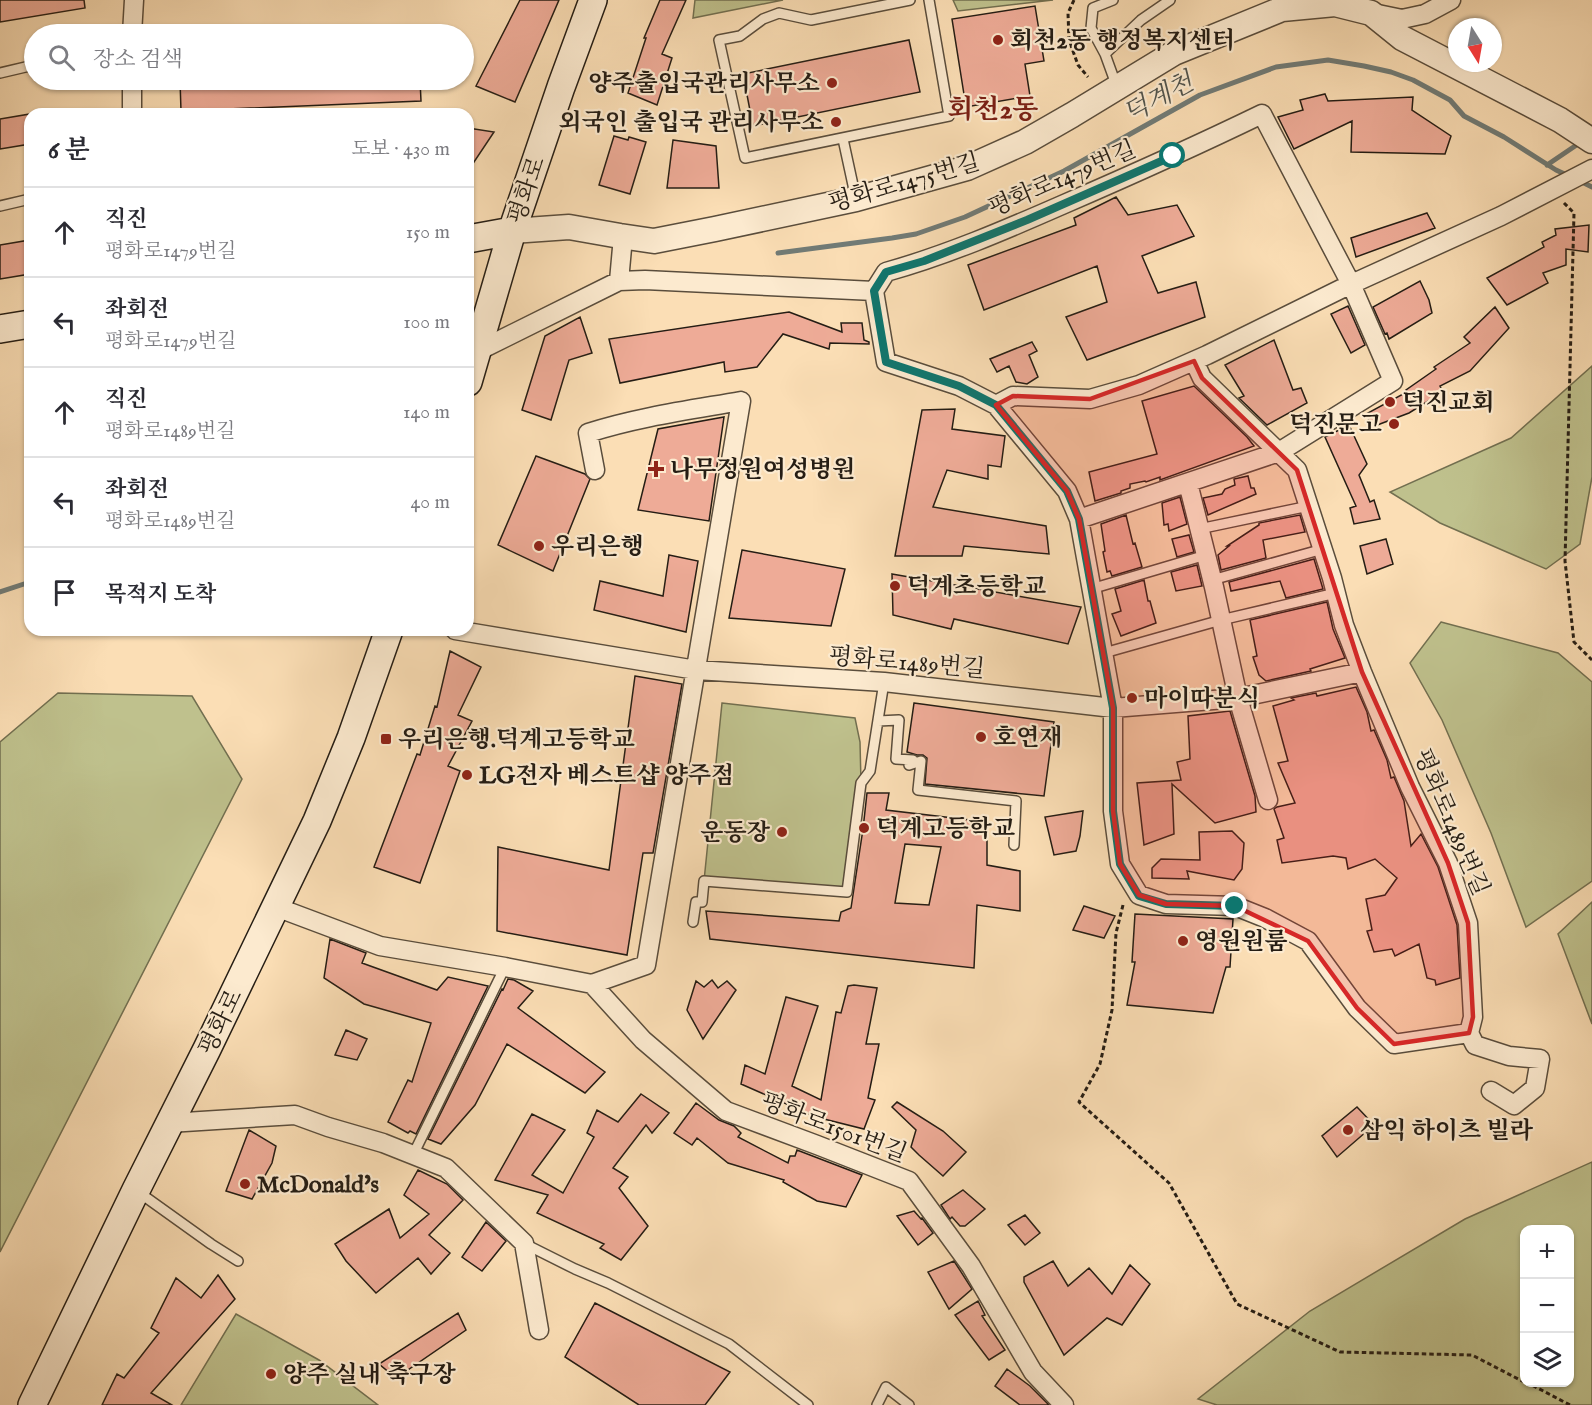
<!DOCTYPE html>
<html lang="ko">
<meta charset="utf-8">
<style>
body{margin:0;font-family:"IM FELL English","Noto Serif KR",serif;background:#f7f7f7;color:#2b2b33}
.controls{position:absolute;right:18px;bottom:18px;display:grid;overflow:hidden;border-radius:12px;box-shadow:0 2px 4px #0004}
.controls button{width:54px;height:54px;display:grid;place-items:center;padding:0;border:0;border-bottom:2px solid #e1e1e2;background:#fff;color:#2b2b33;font:30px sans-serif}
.compass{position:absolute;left:1448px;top:18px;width:54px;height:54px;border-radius:50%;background:#fff;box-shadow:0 2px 4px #0004;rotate:169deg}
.stop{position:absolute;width:18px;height:18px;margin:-14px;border:4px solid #0f766e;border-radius:50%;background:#fff}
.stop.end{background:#0f766e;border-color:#fff;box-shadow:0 2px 6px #0008}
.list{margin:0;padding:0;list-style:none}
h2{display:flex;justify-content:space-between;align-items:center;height:78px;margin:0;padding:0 24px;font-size:26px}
h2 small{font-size:20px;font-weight:400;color:#7c7c81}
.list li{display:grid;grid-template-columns:39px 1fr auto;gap:18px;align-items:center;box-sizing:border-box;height:90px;padding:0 24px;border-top:2px solid #e1e1e2}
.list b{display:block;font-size:22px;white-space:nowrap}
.list p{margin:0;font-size:20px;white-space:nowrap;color:#7c7c81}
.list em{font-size:20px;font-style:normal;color:#7c7c81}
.icon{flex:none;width:33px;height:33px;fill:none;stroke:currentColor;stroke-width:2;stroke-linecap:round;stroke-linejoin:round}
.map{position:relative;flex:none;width:1592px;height:1405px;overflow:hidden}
.search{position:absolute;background:#fff;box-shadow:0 2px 4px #0004;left:24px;top:24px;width:450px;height:66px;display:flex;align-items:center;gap:15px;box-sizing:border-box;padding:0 21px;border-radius:33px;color:#7c7c81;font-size:22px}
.panel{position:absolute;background:#fff;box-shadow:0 2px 4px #0004;left:24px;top:108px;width:450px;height:528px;border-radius:18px}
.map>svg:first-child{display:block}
.green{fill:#bfc18d;stroke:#726f50;stroke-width:1.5;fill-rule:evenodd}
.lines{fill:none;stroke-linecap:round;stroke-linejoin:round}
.stream{stroke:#717b76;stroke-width:5}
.building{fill:#eeab97;stroke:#251d14;stroke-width:1.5;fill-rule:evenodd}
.service-casing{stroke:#5a4d3c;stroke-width:12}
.minor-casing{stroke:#5a4d3c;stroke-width:21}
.tertiary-casing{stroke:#5a4d3c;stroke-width:27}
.secondary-casing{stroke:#251d14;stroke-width:30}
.path{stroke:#251d14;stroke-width:3;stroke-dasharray:4.5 3;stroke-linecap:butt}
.service{stroke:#fceacf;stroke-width:9}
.minor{stroke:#fceacf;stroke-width:18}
.tertiary{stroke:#fceacf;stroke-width:24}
.secondary{stroke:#fceacf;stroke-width:27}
.route{stroke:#0f766e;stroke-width:8}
.marked{fill:#d62828;fill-opacity:0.2;stroke:#d62828;stroke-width:4.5;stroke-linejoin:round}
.poi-dot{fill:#8f2418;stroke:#fceacf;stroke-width:2}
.labels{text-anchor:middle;stroke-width:4.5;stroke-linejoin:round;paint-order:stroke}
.poi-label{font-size:24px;font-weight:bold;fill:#251d14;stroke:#fceacf;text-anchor:start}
.street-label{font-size:24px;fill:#251d14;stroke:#fceacf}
.water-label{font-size:26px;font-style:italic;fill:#51544d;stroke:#fceacf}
.quarter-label{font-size:27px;font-weight:bold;fill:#7a1f14;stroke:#fceacf}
</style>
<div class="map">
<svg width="1592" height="1405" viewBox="0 0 1592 1405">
<rect width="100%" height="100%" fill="#fbdeb5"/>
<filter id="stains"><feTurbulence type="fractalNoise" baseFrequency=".00333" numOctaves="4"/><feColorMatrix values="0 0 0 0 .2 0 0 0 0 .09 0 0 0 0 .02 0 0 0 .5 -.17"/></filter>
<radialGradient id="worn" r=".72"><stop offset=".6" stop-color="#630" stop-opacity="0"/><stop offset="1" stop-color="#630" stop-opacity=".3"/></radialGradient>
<path class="green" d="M695 0H783L693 18Z
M953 0H1053L958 11Z
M1592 366V477L1580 544 1546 569 1440 523 1390 492 1511 438Z
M1441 622 1558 653 1592 682V881L1526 927 1491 833 1442 720 1410 663Z
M58 693 192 696 242 779 0 1252V742Z
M722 703 855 718 860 742 861 783 847 892 704 881Z
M1592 902V1024L1558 934Z
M1592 1162V1405H1217L1198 1399 1310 1311 1465 1219ZM1524 1230H1570V1382H1524Z
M236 1314 319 1360 378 1405H181Z"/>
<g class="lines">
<path class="stream" d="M1547 165 1578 144 1581 141
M1580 181 1592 187
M778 253 892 238 916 234 965 217 1064 171 1200 95 1276 67 1328 60 1364 66 1391 72 1413 80 1450 100 1464 116 1504 137 1556 170 1569 176
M0 592 30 582"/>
</g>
<path class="building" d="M0 0H84L85 8 0 22Z
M520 0H559L515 102 476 86Z
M660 0H686L662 54 672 58 657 105 628 93 646 38H644Z
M1035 6 1044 61 1025 64 1030 96 966 107 952 19Z
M909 40 920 92 753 126 743 74Z
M180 80H420L421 101 181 111Z
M1325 94 1328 101 1413 97 1412 110 1451 136 1445 154 1351 152 1352 121 1294 149 1278 117 1303 110 1300 100Z
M30 114V144L0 149V119Z
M468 128 494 132 468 171Z
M614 136 628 140 629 137 646 142 630 194 599 185Z
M673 140 716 146 719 188H667Z
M1116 197 1128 215 1177 205 1194 236 1142 256 1158 293 1196 282 1205 317 1087 360 1066 317 1107 302 1097 266 984 310 968 265 1076 225 1074 218Z
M1427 213 1435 228 1356 257 1351 238Z
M1589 225 1588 252 1566 249V265L1543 273 1548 283 1507 305 1487 278 1544 247 1542 242 1556 235 1555 229Z
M30 240V274L0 279V245Z
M1420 281 1429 300 1432 313 1389 339 1387 333 1385 334 1373 307Z
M1348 306 1365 345 1351 353 1331 314Z
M1495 307 1509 328 1470 371 1440 386 1443 392 1409 413 1372 427 1366 414 1407 392 1406 390 1436 369 1434 367 1470 343 1464 337Z
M789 312 842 332 841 323H862L864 340 869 342V344L830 343 829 349 783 334 757 367 725 372 724 362 620 383 609 339Z
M580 317 592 353 569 360 551 420 522 410 545 336Z
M1274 340 1293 390 1301 388 1307 403 1267 425 1239 398 1244 396 1225 365Z
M1032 342 1037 351 1029 355 1038 377 1027 384 1016 382 1009 366 997 372 990 359Z
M1194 386 1247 437 1254 446 1160 480V477L1146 482 1145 481 1130 484V488L1121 491V493L1095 501 1089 472 1157 454 1142 401Z
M955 409 952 429 1005 436 1001 467 988 465V479L947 470 933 507 1046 526 1049 554 964 546 962 556H895L922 410Z
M724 417 709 521 638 510 658 429Z
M1349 425 1367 464 1359 475 1370 502 1374 500 1380 519 1354 524 1350 508 1356 506 1325 437Z
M536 456 585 474 590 479 553 571 498 545Z
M1248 476 1251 488H1254L1256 494 1208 515 1203 498 1222 494 1225 489 1235 485 1234 479Z
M1180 497 1187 524 1169 531 1168 524 1164 525 1162 503Z
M1126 515 1133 544 1135 543 1142 567 1112 576 1110 571 1107 572 1103 552 1105 551 1101 524Z
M1300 515 1305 532 1263 540 1266 558 1221 570 1218 555 1229 546H1227L1259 525V523Z
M1189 535 1194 552 1177 557 1172 539Z
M1386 539 1393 564 1367 574 1360 546Z
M742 550 845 569 831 626 729 618Z
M669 555 698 561 686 632 594 610 600 581 663 596Z
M1314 559 1323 589 1286 598 1280 581 1231 591 1229 582Z
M1197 565 1202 586 1176 591 1171 572Z
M892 574 1081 607 1068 644 954 619 951 629 893 615Z
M1144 580 1148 601H1150L1156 623 1121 636 1112 614 1121 611 1115 589Z
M1327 602 1333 629 1345 658 1310 669 1311 671 1266 681 1259 675 1253 657 1257 656 1250 620Z
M450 651 481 667 458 715 472 721 448 766 460 771 420 883 374 867 417 754 420 755 435 706 437 707Z
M635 676 682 684 653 853H643L627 955 497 931 498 847 609 870Z
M1356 687 1367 712 1371 731 1374 730 1387 760 1391 778 1394 777 1404 801 1411 846 1421 834 1438 867 1457 925 1460 978 1436 985 1435 980 1427 978 1419 944 1395 956 1392 949 1374 952 1367 931 1372 930 1366 899 1385 895 1397 878 1375 859 1348 869 1346 858 1333 856 1282 863 1277 840 1284 838 1274 809 1277 807 1295 803 1278 763 1288 761 1273 706 1294 700 1291 698 1316 693 1317 696Z
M914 703 1054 722 1044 796 925 784 927 758 923 755H917L907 752Z
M1230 711 1255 796 1256 812 1215 823 1172 784 1174 834 1144 845 1137 783 1181 780 1177 762 1190 759 1188 716Z
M867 793H889L886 810 987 822V865L1020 871V911L977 905 974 968 710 939 706 911 839 921 841 912 851 908 863 829ZM905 844 941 847 929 905 895 903Z
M1083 811 1080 836 1076 851 1054 855 1045 817Z
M1232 831 1244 843 1242 869 1234 880 1187 871 1189 879 1152 878V868L1161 859 1200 860 1199 832Z
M1084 906 1115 916 1104 938 1073 930Z
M1135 914 1233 919 1230 967H1226L1213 1013 1127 1005 1135 962H1132Z
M330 939 366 953 362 963 437 990 448 977 488 986 416 1134 410 1131 408 1133 388 1122 408 1080 412 1082 431 1023 364 1004 324 978Z
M508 979 514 980 533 991 518 1008 605 1072 585 1093 507 1044 475 1105 441 1144 428 1139 502 989 503 990Z
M712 980 718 988 727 981 736 990 703 1039 687 1010 696 981 704 987Z
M854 985 877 988 866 1044H879L868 1098 875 1100 864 1129 816 1117 741 1084 745 1065 765 1074 786 997 818 1006 792 1086 821 1100 836 1012 841 1013 848 986Z
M346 1030 367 1039 357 1060 335 1055Z
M641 1094 669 1113 652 1133 646 1125 613 1168 628 1177 619 1188 648 1226 621 1260 600 1248 604 1244 537 1213 548 1195 495 1180 532 1114 565 1130 532 1175 563 1193 594 1137 587 1133 597 1110 618 1122Z
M897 1102 943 1131 966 1152 943 1176 919 1155 911 1147 916 1130 892 1107Z
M696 1103 719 1120 734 1126 741 1133 738 1137 788 1163 790 1156H795L797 1150 862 1175 846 1207 817 1201 783 1182 784 1180 728 1163 697 1138 692 1145 674 1133Z
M1357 1107 1374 1125 1337 1157 1322 1136Z
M249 1130 276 1146 272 1163 252 1199 226 1191Z
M418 1170 447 1184 463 1200 429 1235 450 1253 431 1274 418 1258 376 1293 346 1261 335 1244 389 1209 400 1238 429 1214 404 1195Z
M963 1190 985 1209 965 1226H960L952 1217 950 1219 941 1205Z
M914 1211 921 1219 922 1218 933 1233 918 1245 897 1216Z
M1025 1215 1040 1233 1025 1245 1008 1225Z
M486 1222 506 1241 482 1271 462 1257Z
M954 1261 972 1289 949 1309 928 1272Z
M1053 1261 1068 1286 1089 1268 1112 1294 1130 1265 1150 1284 1122 1325 1107 1318 1064 1355 1024 1282V1277Z
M218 1275 235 1299 151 1393 172 1405H102L117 1374 124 1378 159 1333 151 1328 176 1278 201 1298Z
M978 1301 985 1315 982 1316 1005 1350 989 1360 955 1315Z
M595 1303 730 1372 705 1405H639L565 1357Z
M458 1313 466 1330 396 1378 379 1364Z
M1007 1369 1030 1386 1049 1405H1020L995 1386Z"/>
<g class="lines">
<g class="service-casing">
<path id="service" d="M910 0 811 20 779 13 763 19 740 36 719 40 745 158 949 116 929 0
M1105 54 1091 28 1093 8 1113 0
M0 73 34 65
M1117 87 1105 54 1141 20 1170 0
M843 139 856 199
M0 206 30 199
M1199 529 1309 506
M1212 580 1323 549
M1091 589 1206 555
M1104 653 1221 620 1336 593
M878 721 899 720 896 759 913 760 909 765 921 761 918 790 1016 801 1014 845
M693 922 696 902H702L704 881 847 892 861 783 870 771 884 682
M413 1155 505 967
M137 1191 211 1244 238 1261
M525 1244 575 1269 608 1283 729 1344 808 1405
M877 1405 886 1387 909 1405"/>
</g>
<g class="minor-casing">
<path id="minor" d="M1373 13 1402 19 1425 14 1451 0
M132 34 134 0
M132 114V80
M619 281 623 237
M874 291 886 272C947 255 1005 230 1062 205 1129 176 1196 146 1262 114L1351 284 1393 381 1279 452 1079 519 1113 708V811L1120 864 1139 895 1166 904 1235 906 1265 918 1308 941 1357 1008 1394 1044 1469 1033 1473 1017 1468 923 1448 863 1410 787 1362 672 1344 625 1332 578 1297 470 1202 378 1194 361
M476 352 619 281 645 280 874 291 886 362 959 386 996 405 1013 396 1090 399 1139 385 1207 355 1345 287 1501 216 1592 169
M996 405 1067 491 1079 519
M1188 483 1214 587 1238 698 1268 800
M455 630 696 670 884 682 1113 708 1238 698 1362 672
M276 907 380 946 505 967 592 984 646 965 741 401C690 410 638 417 588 433L595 470
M592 984 643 1040 726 1111 817 1145 909 1181 971 1266 1033 1372 1064 1405
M1469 1033 1475 1045 1509 1056 1540 1059 1535 1088 1514 1105 1491 1091
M169 1123 295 1115 328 1127 383 1143 446 1168 524 1243 539 1330"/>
</g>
<g class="tertiary-casing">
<path id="tertiary" d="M512 231 569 227 620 236 654 241 715 229 856 199 967 168 1025 142 1072 115 1174 53 1282 9 1335 4 1371 13 1402 38 1560 120 1592 141"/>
</g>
<g class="secondary-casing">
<path id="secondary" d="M468 239 512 231
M0 329 30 324
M468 382 512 231 561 87 593 0
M32 1405 136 1190 207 1049 317 821 351 738 389 630"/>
</g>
<path class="path" d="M1074 0 1068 13 1069 40 1078 65 1088 77
M1564 203 1574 213 1565 561 1574 642 1592 660
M1123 905 1116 933 1112 1010 1100 1064 1079 1102 1169 1183 1237 1304 1340 1352 1472 1355 1524 1382
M1526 1382 1570 1405"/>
<use href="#service" class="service"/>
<use href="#minor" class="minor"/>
<use href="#tertiary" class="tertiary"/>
<use href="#secondary" class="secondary"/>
</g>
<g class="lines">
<path class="route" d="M1173 156 1027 220 924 261 886 272 874 291 886 362 959 386 996 405 1067 491 1079 519 1113 708V811L1120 864 1139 896 1166 904 1235 906"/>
</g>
<path class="marked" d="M1194 361 1202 378 1297 470 1362 672 1448 863 1468 923 1473 1017 1469 1033 1394 1044 1357 1008 1308 941 1235 906 1166 904 1139 895 1120 864 1113 811V708L1079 519 1067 491 996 405 1013 396 1090 399Z"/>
<g class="poi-dot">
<circle cx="998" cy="40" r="6"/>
<circle cx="832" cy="83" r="6"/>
<circle cx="836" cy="122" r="6"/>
<circle cx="1390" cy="402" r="6"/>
<circle cx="1394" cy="424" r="6"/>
<path d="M653 460h6v6h6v6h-6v6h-6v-6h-6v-6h6z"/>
<circle cx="539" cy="546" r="6"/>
<circle cx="895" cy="586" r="6"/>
<circle cx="1132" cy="698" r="6"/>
<circle cx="981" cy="737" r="6"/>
<rect x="380" y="733" width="12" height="12" rx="3"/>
<circle cx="467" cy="775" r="6"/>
<circle cx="864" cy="828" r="6"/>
<circle cx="782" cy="832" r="6"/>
<circle cx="1183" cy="941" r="6"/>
<circle cx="1348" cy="1130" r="6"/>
<circle cx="245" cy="1184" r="6"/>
<circle cx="271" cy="1374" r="6"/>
</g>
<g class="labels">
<g class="poi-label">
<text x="1010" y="48">회천2동 행정복지센터</text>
<text x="820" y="91" text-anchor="end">양주출입국관리사무소</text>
<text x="824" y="130" text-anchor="end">외국인 출입국 관리사무소</text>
<text x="1402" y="410">덕진교회</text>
<text x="1382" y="432" text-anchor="end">덕진문고</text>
<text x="670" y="477">나무정원여성병원</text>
<text x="551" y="554">우리은행</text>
<text x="907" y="594">덕계초등학교</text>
<text x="1144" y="706">마이따분식</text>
<text x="993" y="745">호연재</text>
<text x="398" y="747">우리은행.덕계고등학교</text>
<text x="479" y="783">LG전자 베스트샵 양주점</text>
<text x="876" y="836">덕계고등학교</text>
<text x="770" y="840" text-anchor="end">운동장</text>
<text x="1195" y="949">영원원룸</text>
<text x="1360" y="1138">삼익 하이츠 빌라</text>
<text x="257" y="1192">McDonald's</text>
<text x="283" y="1382">양주 실내 축구장</text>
</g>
<g class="street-label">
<text transform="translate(1062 178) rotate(-23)" y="8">평화로1479번길</text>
<text transform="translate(904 182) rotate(-16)" y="8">평화로1475번길</text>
<text transform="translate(526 190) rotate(-71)" y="8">평화로</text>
<text transform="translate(907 662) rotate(5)" y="8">평화로1489번길</text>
<text transform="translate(1452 822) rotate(67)" y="8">평화로1489번길</text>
<text transform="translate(220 1022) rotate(-64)" y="8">평화로</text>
<text transform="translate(834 1127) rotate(21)" y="8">평화로1501번길</text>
</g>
<g class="water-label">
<text transform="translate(1158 97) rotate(-28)" y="9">덕계천</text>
</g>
<g class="quarter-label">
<text x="993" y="118">회천2동</text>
</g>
</g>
<rect width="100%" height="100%" filter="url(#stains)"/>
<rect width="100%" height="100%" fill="url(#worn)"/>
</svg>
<div class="controls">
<button>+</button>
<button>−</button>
<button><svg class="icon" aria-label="layers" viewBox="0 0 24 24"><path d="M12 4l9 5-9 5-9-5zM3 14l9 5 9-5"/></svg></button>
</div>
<svg class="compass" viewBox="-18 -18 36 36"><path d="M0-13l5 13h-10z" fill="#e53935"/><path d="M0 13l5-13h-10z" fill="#7c7c81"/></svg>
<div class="stop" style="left:1173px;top:156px"></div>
<div class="stop end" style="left:1235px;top:906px"></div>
<div class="search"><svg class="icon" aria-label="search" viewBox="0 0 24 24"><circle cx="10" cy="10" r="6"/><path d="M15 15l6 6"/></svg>장소 검색</div>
<section class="panel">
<h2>6 분<small>도보 · 430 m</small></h2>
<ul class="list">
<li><svg class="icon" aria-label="ahead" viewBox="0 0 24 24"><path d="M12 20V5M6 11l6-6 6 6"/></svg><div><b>직진</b><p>평화로1479번길</p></div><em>150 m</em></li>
<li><svg class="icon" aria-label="left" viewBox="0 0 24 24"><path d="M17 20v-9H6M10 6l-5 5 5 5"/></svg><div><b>좌회전</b><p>평화로1479번길</p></div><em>100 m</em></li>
<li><svg class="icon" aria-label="ahead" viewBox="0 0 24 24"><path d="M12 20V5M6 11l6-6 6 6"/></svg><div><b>직진</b><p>평화로1489번길</p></div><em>140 m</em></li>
<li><svg class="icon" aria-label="left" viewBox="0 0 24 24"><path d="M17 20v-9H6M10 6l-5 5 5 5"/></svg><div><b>좌회전</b><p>평화로1489번길</p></div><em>40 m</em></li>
<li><svg class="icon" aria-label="arrive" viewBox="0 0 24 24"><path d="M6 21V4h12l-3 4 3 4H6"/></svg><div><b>목적지 도착</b></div></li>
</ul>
</section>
</div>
